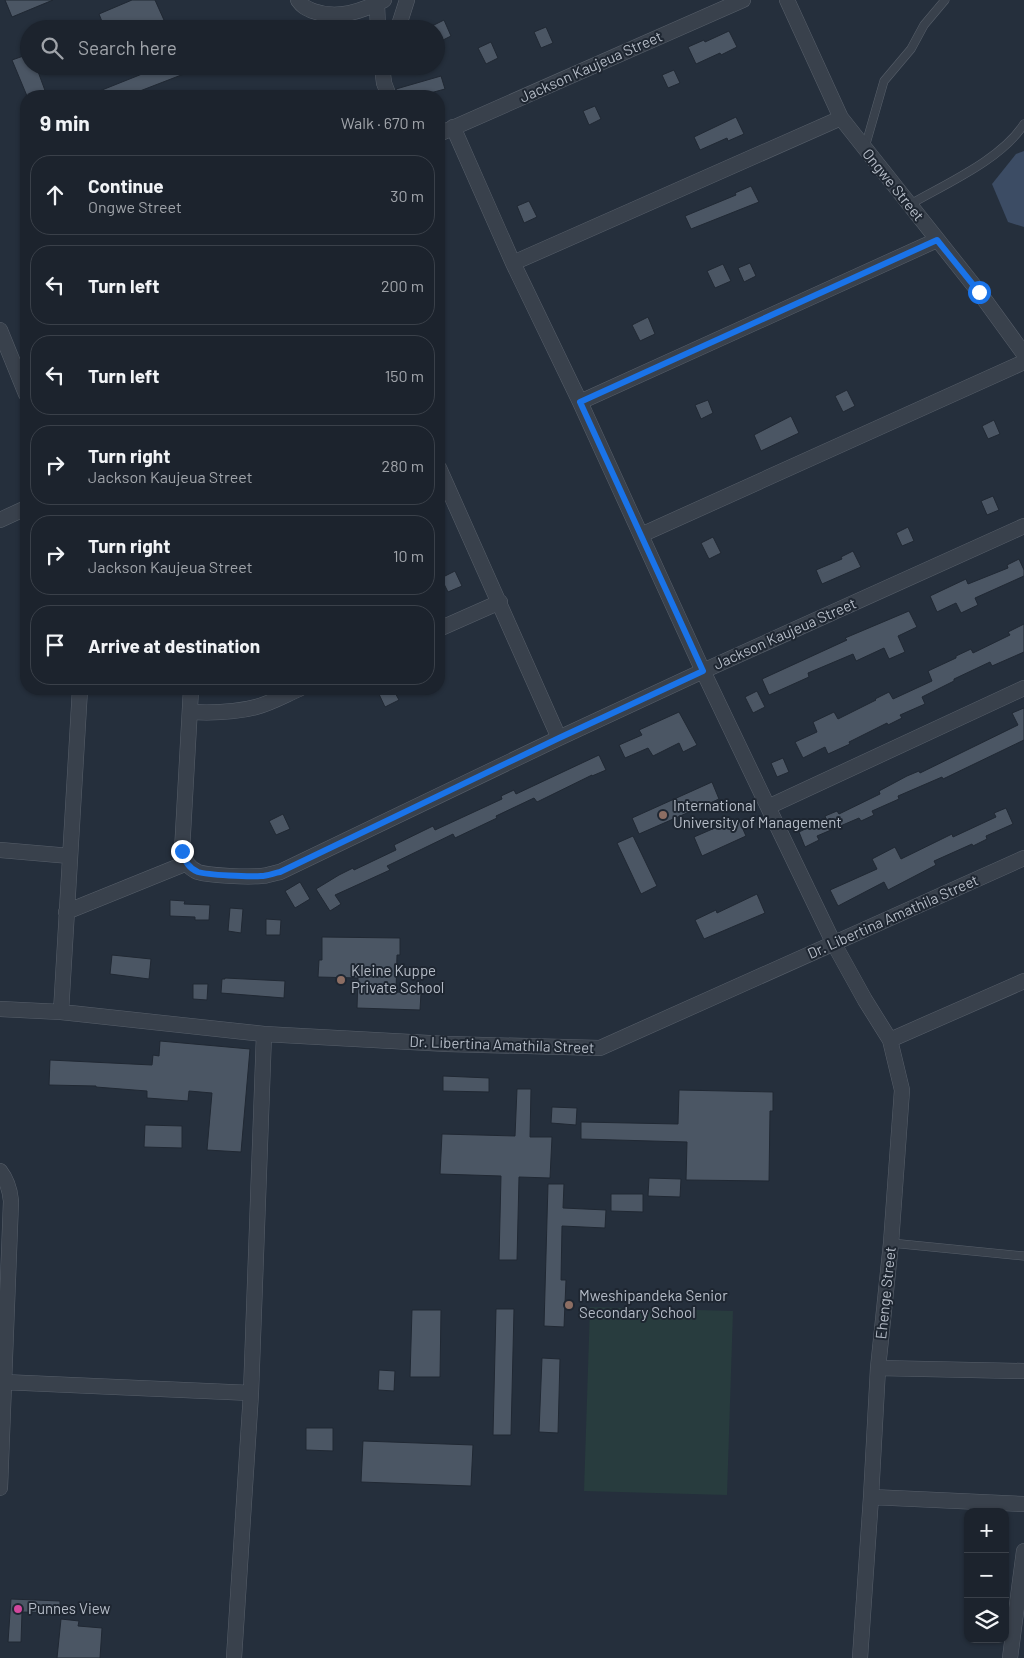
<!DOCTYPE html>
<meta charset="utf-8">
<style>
body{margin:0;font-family:Barlow,sans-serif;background:#252b35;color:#f1f3f6}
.controls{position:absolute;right:15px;bottom:15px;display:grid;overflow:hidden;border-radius:10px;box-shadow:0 1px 4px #0004}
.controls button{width:45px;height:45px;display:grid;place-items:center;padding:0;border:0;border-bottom:1px solid #3a4049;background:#1c232d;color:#f1f3f6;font:25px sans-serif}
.stop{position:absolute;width:15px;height:15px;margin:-11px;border:4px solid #1a73e8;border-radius:50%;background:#fff}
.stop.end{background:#1a73e8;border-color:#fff;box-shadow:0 1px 5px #0008}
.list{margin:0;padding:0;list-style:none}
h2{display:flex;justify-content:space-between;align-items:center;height:65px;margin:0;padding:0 20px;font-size:21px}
h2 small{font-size:16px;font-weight:400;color:#a0a4aa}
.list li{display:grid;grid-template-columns:32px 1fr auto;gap:15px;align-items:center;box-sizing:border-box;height:80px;margin:0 10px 10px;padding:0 10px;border:1px solid #3a4049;border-radius:20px}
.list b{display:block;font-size:19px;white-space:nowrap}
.list p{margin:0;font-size:16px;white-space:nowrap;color:#a0a4aa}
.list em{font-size:16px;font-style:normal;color:#a0a4aa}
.icon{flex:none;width:28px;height:28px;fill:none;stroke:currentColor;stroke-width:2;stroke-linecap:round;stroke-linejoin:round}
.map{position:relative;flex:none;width:1024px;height:1658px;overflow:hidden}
.search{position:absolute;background:#1c232d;box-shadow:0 1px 4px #0004;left:20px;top:20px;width:425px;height:55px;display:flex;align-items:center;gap:12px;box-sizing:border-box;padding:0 18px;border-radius:28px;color:#a0a4aa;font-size:19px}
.panel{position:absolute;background:#1c232d;box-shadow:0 1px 4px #0004;left:20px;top:90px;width:425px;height:605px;border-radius:20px}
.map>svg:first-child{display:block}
.green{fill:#283c3e}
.water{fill:#3c4c64}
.building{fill:#4b5664;stroke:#202833}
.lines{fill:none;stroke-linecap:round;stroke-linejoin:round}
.service-casing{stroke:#575f6a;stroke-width:9}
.minor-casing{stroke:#575f6a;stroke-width:16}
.service{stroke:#39414c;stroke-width:8}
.minor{stroke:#39414c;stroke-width:15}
.route{stroke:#1a73e8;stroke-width:6}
.education-dot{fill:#8d6e63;stroke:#1e2631;stroke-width:2}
.hotel-dot{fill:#d1479c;stroke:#1e2631;stroke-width:2}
.labels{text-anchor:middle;stroke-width:4;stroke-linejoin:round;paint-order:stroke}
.street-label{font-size:15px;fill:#b5bcc7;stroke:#1e2631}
.poi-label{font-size:15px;fill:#b5bcc7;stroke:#1e2631;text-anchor:start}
</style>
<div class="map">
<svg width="1024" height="1658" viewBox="0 0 1024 1658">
<rect width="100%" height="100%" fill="#252f3c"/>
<path class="green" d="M590 1307 733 1311 727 1495 584 1491Z"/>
<path class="water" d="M1024 151V227L1008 222 992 184 1016 154Z"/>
<path class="building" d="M5 0H53L12 17Z
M132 0H155L168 29H105L99 14Z
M444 20 451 36 439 42 436 36V29H433L432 26Z
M546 27 553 43 541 48 534 32Z
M729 31 737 47 721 55 720 53 696 64 688 47 704 40 705 42Z
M491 42 498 58 486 64 478 48Z
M29 54V66H36L47 96H27L12 60Z
M162 66 202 67 127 96H87Z
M674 70 680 83 668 88 662 75Z
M441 76 445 89 419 96H398L396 89Z
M595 106 601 119 589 125 583 111Z
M736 117 744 134 728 141 727 138 700 150 694 137Z
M751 186 759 202 691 229 685 216 736 195 735 193Z
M529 201 537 217 524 223 517 206Z
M750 263 756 276 744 282 738 268Z
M723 264 731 281 715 288 707 271Z
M648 317 655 334 640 341 632 325Z
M847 390 855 406 843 412 835 396Z
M708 400 713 413 701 419 695 405Z
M791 416 799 433 761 451 754 435Z
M994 420 1000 434 988 439 982 426Z
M993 496 999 510 987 515 981 501Z
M908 527 914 541 902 546 896 533Z
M713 537 721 553 709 559 701 543Z
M853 551 861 567 822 584 816 570 842 559 841 557Z
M1019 559 1024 570V576L975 598 978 605 961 613 956 603 937 612 930 596 966 579 968 584 1008 568 1007 565Z
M455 571 462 586 448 592 441 578Z
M909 611 917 627 898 636 905 652 889 659 884 648 856 661 853 654 808 673 809 677 769 695 762 679 847 640 845 638Z
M1024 624V652L992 666 990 662 954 679V681L922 697 925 704 900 715 902 718 888 725 887 723 849 742 850 744 828 754 825 747 803 758 795 742 817 732 813 722 834 712 838 719 876 700 875 699 889 692 893 699 932 681 928 671 956 658V656L971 649 973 653 1010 635 1008 632Z
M386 689H393L399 700 385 707 378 692Z
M757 691 765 707 753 713 745 697Z
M1024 708V740L943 779 942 777 898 796 899 799 872 811 874 815 861 821 859 818 817 836 819 840 805 847 799 832 826 819 825 816 837 811 839 814 880 794 879 791 907 776 919 771 920 773 1018 725 1012 713Z
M679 712 697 745 683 752 679 743 653 756 648 748 625 758 619 745 642 735 639 730Z
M599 755 606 770 592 776V775L537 802 534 798 496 816 497 818 455 838 453 834 387 866 390 870 335 895 341 904 330 911 316 889 339 875 353 868 354 870 396 850 394 845 433 826 435 830 502 799 501 796 514 790 516 794Z
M783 758 789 772 777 777 771 763Z
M712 782 719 799 639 834 632 818Z
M1006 808 1013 824 986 836 987 839 973 846 972 844 934 861 936 865 888 890 884 882 838 906 830 890 877 869 872 859 895 847 901 859 952 834 953 837 996 817 994 813Z
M283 814 290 829 276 835 269 821Z
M738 818 746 836 702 856 694 837Z
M633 836 657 886 641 894 617 843Z
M300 882 310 899 295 908 285 891Z
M757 894 765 913 704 939 695 920 716 910 717 913Z
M170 900 185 901 184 904 210 905 209 920H195V917L170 916Z
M230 908 243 909 241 933 228 931Z
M266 919 281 920 280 935H266Z
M322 937 400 938V955H397L396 992 421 993 420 1010 357 1008 358 978 318 977 319 960H322Z
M112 955 151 959 149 979 110 974Z
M225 978 285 981 284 998 221 993 222 979H225Z
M193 984H208L207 1000 193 999Z
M160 1041 250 1049 241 1152 207 1150 212 1093 189 1091 188 1101 147 1098V1091L96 1087V1086L49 1085 50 1060 152 1065 153 1055 159 1056Z
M443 1076 489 1078V1092L443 1091Z
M517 1089H531L530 1137H552L550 1178 519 1177 517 1260H499L501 1176 440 1174 442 1134 515 1136Z
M679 1090 773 1092V1111H770L769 1181 686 1180 687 1142 581 1139V1122L678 1124Z
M552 1107 577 1108 576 1125 551 1123Z
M145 1125 182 1126V1148L144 1147Z
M649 1178 681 1179 680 1197 648 1196Z
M548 1184H564L563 1208 606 1210 605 1228 562 1226 561 1280H566L564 1327 544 1326Z
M611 1194H643V1212L611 1211Z
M496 1309H514L511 1435H493Z
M412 1310H441L440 1377H410Z
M542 1358 560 1359 558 1433 539 1432Z
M379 1370 395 1371 394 1391 378 1390Z
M306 1428H333V1451L306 1450Z
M363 1441 473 1445 471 1486 361 1482Z
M11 1599 60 1601V1613L22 1612 21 1642H8Z
M61 1619 79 1621 78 1626 102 1628 100 1658H57Z"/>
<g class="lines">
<g class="service-casing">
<path id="service" d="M865 147 884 81 911 49 924 25 945 0
M909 205C945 184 1001 160 1024 124
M891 1243 1024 1256"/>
</g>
<g class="minor-casing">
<path id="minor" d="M298 0C303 7 306 8 313 11 338 20 362 11 384 0
M787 0 841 118 979 292 1024 354
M377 4 378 29
M396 29 399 25 407 0
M382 66 384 83 389 96
M453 127 513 263 580 402 703 671 768 807 834 944 865 1000 890 1040 902 1090 891 1243 878 1368 871 1497 860 1658
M439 134 743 0
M513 263 841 118
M0 330 26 394
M580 402 937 240
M439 468 559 738
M0 520 26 508
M641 535 1024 362
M439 629 500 602
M191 689 182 851C184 860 188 868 198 872 210 876 248 877 261 876 267 876 274 873 280 872L559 738 703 671 1024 526
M190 712C212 713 234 713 256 707 271 703 285 695 299 689
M768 807 1024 688
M0 850 70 856
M66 912 187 863
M0 1009 61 1012 264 1034 447 1044 600 1048 1024 858
M61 1012 80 689
M890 1040 1024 981
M0 1171C7 1180 10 1190 11 1201L0 1488
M878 1368 1024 1371
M3 1382 251 1393
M871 1497 1024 1504
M234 1658 251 1393 264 1034
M1010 1658 1024 1551"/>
</g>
<use href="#service" class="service"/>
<use href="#minor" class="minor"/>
</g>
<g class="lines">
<path class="route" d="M182 851C184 860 188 868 198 872 208 875 249 877 261 876 267 876 274 873 280 872L559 738 703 671 580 402 937 240 979 292"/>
</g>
<g class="education-dot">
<circle cx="663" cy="815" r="5"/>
<circle cx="341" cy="980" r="5"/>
<circle cx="569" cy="1305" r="5"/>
</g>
<circle class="hotel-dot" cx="18" cy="1609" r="5"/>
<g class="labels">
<g class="street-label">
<text transform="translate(591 67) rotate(-24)" y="5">Jackson Kaujeua Street</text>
<text transform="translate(893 185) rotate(51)" y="5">Ongwe Street</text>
<text transform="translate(785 634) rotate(-24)" y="5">Jackson Kaujeua Street</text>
<text transform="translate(893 917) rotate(-24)" y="5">Dr. Libertina Amathila Street</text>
<text transform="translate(502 1045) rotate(2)" y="5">Dr. Libertina Amathila Street</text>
<text transform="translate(886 1293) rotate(-84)" y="5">Ehenge Street</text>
</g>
<g class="poi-label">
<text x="673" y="811">International<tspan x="673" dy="17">University of Management</tspan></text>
<text x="351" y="976">Kleine Kuppe<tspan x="351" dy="17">Private School</tspan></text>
<text x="579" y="1301">Mweshipandeka Senior<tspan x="579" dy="17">Secondary School</tspan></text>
<text x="28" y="1614">Punnes View</text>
</g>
</g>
</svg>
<div class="controls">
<button>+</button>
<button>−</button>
<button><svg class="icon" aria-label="layers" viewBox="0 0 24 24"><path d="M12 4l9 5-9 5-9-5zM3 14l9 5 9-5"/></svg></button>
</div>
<div class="stop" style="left:979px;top:292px"></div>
<div class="stop end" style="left:182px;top:851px"></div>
<div class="search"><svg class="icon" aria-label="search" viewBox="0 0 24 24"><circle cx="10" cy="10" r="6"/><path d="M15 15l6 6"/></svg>Search here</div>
<section class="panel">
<h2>9 min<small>Walk · 670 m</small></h2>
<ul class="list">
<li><svg class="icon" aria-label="ahead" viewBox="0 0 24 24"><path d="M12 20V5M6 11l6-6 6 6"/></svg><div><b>Continue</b><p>Ongwe Street</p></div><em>30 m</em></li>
<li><svg class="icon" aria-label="left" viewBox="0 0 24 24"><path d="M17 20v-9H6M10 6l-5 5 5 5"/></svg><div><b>Turn left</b></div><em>200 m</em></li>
<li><svg class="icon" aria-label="left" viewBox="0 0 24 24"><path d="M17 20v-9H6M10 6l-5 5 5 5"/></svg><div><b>Turn left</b></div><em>150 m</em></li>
<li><svg class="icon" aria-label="right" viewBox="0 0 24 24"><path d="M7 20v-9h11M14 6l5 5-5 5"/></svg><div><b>Turn right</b><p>Jackson Kaujeua Street</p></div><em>280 m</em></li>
<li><svg class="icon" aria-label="right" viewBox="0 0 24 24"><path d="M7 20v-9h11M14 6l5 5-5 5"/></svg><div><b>Turn right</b><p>Jackson Kaujeua Street</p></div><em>10 m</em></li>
<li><svg class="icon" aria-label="arrive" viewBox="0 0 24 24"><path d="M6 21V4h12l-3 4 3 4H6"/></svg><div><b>Arrive at destination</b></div></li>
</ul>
</section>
</div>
